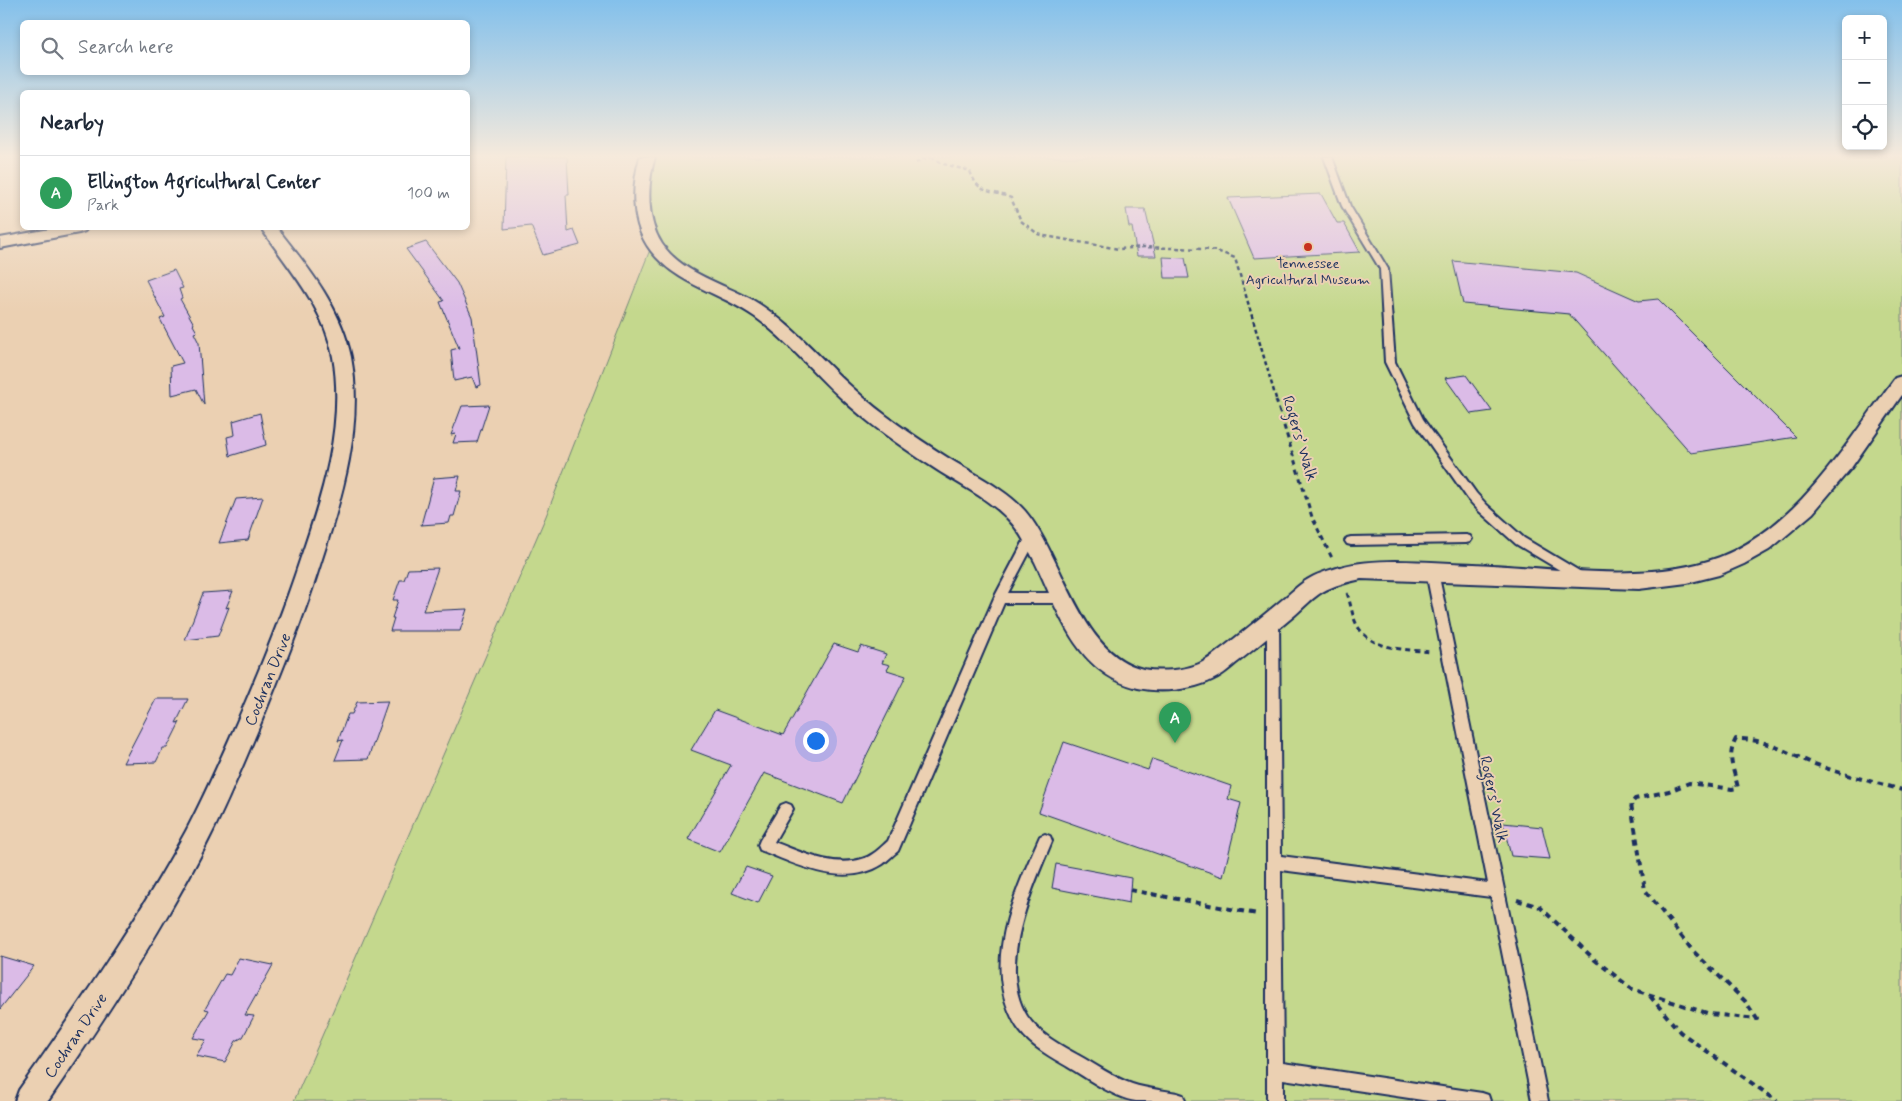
<!DOCTYPE html>
<meta charset="utf-8">
<style>
body{margin:0;font-family:Mynerve,sans-serif;background:#f6f6f7;color:#1f2937}
.controls{position:absolute;right:15px;top:15px;display:grid;overflow:hidden;border-radius:8px;box-shadow:0 2px 8px #0003}
.controls button{width:45px;height:45px;display:grid;place-items:center;padding:0;border:0;border-bottom:1px solid #e0e1e3;background:#fff;color:#1f2937;font:25px sans-serif}
.you{position:absolute;left:815px;top:740px;width:18px;height:18px;margin:-12px;border:4px solid #fff;border-radius:50%;background:#1a73e8;box-shadow:0 0 0 8px #1a73e833}
.badge{display:grid;place-items:center;width:32px;height:32px;border-radius:50%;background:#ea580c;color:#fff;font-size:16px;font-weight:700}
.pin{position:absolute;translate:-50% -41px;filter:drop-shadow(0 1px 2px #0008)}
.pin::after{content:'';position:absolute;top:26px;width:18px;height:15px;background:inherit;clip-path:polygon(0 0,100% 0,50% 100%)}
.list{margin:0;padding:0;list-style:none}
h2{display:flex;justify-content:space-between;align-items:center;height:65px;margin:0;padding:0 20px;font-size:21px}
h2 small{font-size:16px;font-weight:400;color:#747a83}
.list li{display:grid;grid-template-columns:32px 1fr auto;gap:15px;align-items:center;box-sizing:border-box;height:75px;padding:0 20px;border-top:1px solid #e0e1e3}
.list b{display:block;font-size:19px;white-space:nowrap}
.list p{margin:0;font-size:16px;white-space:nowrap;color:#747a83}
.list em{font-size:16px;font-style:normal;color:#747a83}
.icon{flex:none;width:28px;height:28px;fill:none;stroke:currentColor;stroke-width:2;stroke-linecap:round;stroke-linejoin:round}
.map{position:relative;flex:none;width:1902px;height:1101px;overflow:hidden}
.search{position:absolute;background:#fff;box-shadow:0 2px 8px #0003;left:20px;top:20px;width:450px;height:55px;display:flex;align-items:center;gap:12px;box-sizing:border-box;padding:0 18px;border-radius:8px;color:#747a83;font-size:19px}
.panel{position:absolute;background:#fff;box-shadow:0 2px 8px #0003;left:20px;top:90px;width:450px;height:140px;border-radius:8px}
.map>svg:first-child{display:block}
.green{fill:#c4d88d;stroke:#708476}
.building{fill:#dbbbe7;stroke:#1b2f5e}
.lines{fill:none;stroke-linecap:round;stroke-linejoin:round}
.service-casing{stroke:#1b2f5e;stroke-width:4}
.minor-casing{stroke:#1b2f5e;stroke-width:4}
.path-far2{stroke:#1b2f5e;stroke-width:2.5;stroke-dasharray:4 3;stroke-linecap:butt}
.path-far1{stroke:#1b2f5e;stroke-width:3;stroke-dasharray:5 4;stroke-linecap:butt}
.path{stroke:#1b2f5e;stroke-width:4;stroke-dasharray:6 5;stroke-linecap:butt}
.service{fill:#ebd0b2;fill-rule:evenodd}
.minor{fill:#ebd0b2;fill-rule:evenodd}
.poi-dot{fill:#c8321e;stroke:#ebd0b2;stroke-width:2}
.labels{text-anchor:middle;stroke-width:4;stroke-linejoin:round;paint-order:stroke}
.far-poi-label{font-size:14px;fill:#1b2f5e;stroke:#ebd0b2}
.street-label{font-size:16px;fill:#1b2f5e;stroke:#ebd0b2}
</style>
<div class="map">
<svg width="1902" height="1101" viewBox="0 0 1902 1101">
<rect width="100%" height="100%" fill="#ebd0b2"/>
<filter id="ink" filterUnits="userSpaceOnUse"><feTurbulence type="fractalNoise" baseFrequency=".02" numOctaves="2"/><feDisplacementMap in="SourceGraphic" scale="10" xChannelSelector="R" yChannelSelector="G"/><feConvolveMatrix kernelMatrix="1 2 1 2 8 2 1 2 1" color-interpolation-filters="sRGB"/></filter>
<g filter="url(#ink)">
<path class="green" d="M648 157H1902V1101H294L546 516 653 242 645 219Z"/>
<path class="building" d="M506 157H567L569 195H566L568 232 574 230 580 245 543 255 531 226 504 229Z
M1321 194 1337 223H1344L1360 252 1254 258 1228 198Z
M1126 209H1145L1156 256H1137L1132 227H1129Z
M426 242 457 283 472 317 481 385 476 387 472 377 454 381 451 350 459 348 440 302 444 301 406 249Z
M1163 257 1185 258 1189 278H1165Z
M1453 261 1576 273 1639 301 1658 299 1796 437 1691 453 1569 314 1463 304Z
M174 270 183 288 179 289 182 298 180 299 194 324 193 325 197 332 194 333 199 343 204 405 196 389 172 395 171 366 183 363 160 319 165 317 146 280Z
M1466 375 1492 411 1471 414 1445 378Z
M489 405 477 442 453 443 456 434 451 435 462 406Z
M260 413 266 445 230 456 227 437 235 435 233 421Z
M460 476 456 491H461L454 516H451L449 523 421 525 434 478Z
M263 497 248 540 219 543 236 499Z
M438 568 423 611 467 609 460 631H390L394 618H392L398 600H393L400 580H404L408 569Z
M233 591 226 608 229 607 218 636 185 640 203 593Z
M834 644 858 652 861 646 886 654 882 663 890 665 887 670 906 676 843 803 764 773 720 852 688 839 731 765 691 750 715 710 783 735Z
M156 699H188L176 723 180 722 167 748H163L156 762 123 763Z
M388 701 368 759 335 760 343 740 338 741 348 714H352L357 702Z
M1064 742 1148 770 1152 759 1231 786 1228 799 1241 803 1223 877 1039 812Z
M1503 823 1542 827 1550 859 1511 856Z
M1056 864 1131 878 1129 903 1052 888Z
M746 867 772 876 758 903 732 893Z
M0 956 34 966 0 1009Z
M239 958 273 965 245 1015 254 1016 243 1037 236 1041 225 1062 196 1056 206 1040 193 1038 209 1010 205 1009 225 974 230 975Z"/>
<g class="lines">
<g class="service-casing">
<path id="service" d="M1324 157H1332L1350 206 1388 269 1395 362 1423 419 1476 493 1487 505 1524 538 1586 575 1588 578 1586 581H1578L1516 544 1479 511 1468 499 1415 423 1385 362 1380 269 1342 206Z
M1032 532 1038 536 1008 593H1063L1067 595 1069 598 1067 601 1063 603H1004L898 851C893 855 888 860 883 864 844 889 798 865 760 850L758 845 760 840 781 805 786 803 791 805 793 809 774 842C801 852 833 868 862 859 873 856 880 848 888 841L994 598 1028 533Z
M1466 535 1470 536 1472 539 1470 542 1466 543 1351 545 1347 544 1345 541 1347 538 1351 537Z
M1432 567 1436 569 1438 572 1548 1101H1532L1491 897 1281 870 1283 1063 1482 1093 1488 1095 1490 1101H1429L1283 1079V1101H1267V621L1269 618 1273 616 1277 618 1279 621 1281 856 1488 883 1426 572 1428 569Z
M1045 834 1050 836 1052 841C1032 889 996 967 1027 1016 1039 1034 1060 1045 1078 1055 1096 1065 1113 1077 1132 1084 1147 1089 1162 1090 1177 1093L1183 1095 1185 1101C1169 1101 1151 1101 1136 1101 1114 1098 1087 1078 1068 1067 1051 1057 1032 1047 1020 1031 1015 1025 1012 1018 1009 1011 985 953 1017 889 1040 836Z"/>
</g>
<g class="minor-casing">
<path id="minor" d="M640 157H655C647 184 646 220 662 244 682 273 721 283 751 299 791 322 820 359 854 389 882 415 914 436 945 456 970 472 1006 489 1025 511 1064 557 1079 654 1143 669 1159 672 1183 671 1199 664 1208 660 1217 652 1225 646 1244 631 1263 616 1282 600 1290 594 1298 585 1307 580 1316 574 1327 571 1337 568 1374 556 1434 563 1474 564 1549 567 1635 583 1708 561 1743 551 1777 525 1802 499 1837 462 1865 418 1895 378L1902 376V395L1851 468 1813 513 1769 550 1744 564 1719 575 1687 583 1639 589 1361 579C1348 582 1334 585 1322 592 1312 598 1303 608 1295 615 1276 631 1258 646 1239 661 1231 667 1223 675 1214 679 1193 690 1161 693 1138 688 1076 673 1060 614 1035 562 1027 547 1020 531 1008 519 987 497 956 483 931 466 900 446 869 424 841 398 812 372 787 340 755 317 722 293 677 285 651 251 631 225 631 188 640 157Z
M56 228H87L85 231 79 233 0 248V238Z
M261 228H277C307 266 341 307 351 357 364 426 342 497 321 562 304 617 282 671 260 725 242 767 225 809 204 849 158 937 104 1020 48 1101H15L19 1090C78 1006 137 921 186 831 205 795 221 758 237 722 260 669 282 615 300 560 322 496 345 426 333 357 324 307 289 269 261 228Z"/>
</g>
<path class="path-far2" d="M931 157 944 164 970 171C979 196 990 189 1011 198L1021 221 1038 234 1045 236 1119 249 1143 247 1202 249 1217 251 1235 258 1277 402
M916 163 923 159 931 158"/>
<path class="path-far1" d="M1276 400 1312 517 1333 560
M1347 593C1351 604 1352 617 1358 627 1373 651 1407 649 1431 652"/>
<path class="path" d="M1130 890 1257 914
M1517 900 1540 907 1595 960 1632 989 1710 1014 1757 1019 1745 1001 1693 951 1645 890 1631 804 1635 799 1669 791 1689 783 1732 789 1738 788C1734 769 1726 757 1736 739 1768 738 1791 756 1820 766 1847 776 1875 782 1902 790
M1650 996 1680 1032 1777 1101"/>
<use href="#service" class="service"/>
<use href="#minor" class="minor"/>
</g>
</g>
<linearGradient id="sky" x2="0" y2="1"><stop stop-color="#83c0eb"/><stop offset="0.5" stop-color="#f6eadc"/><stop offset="1" stop-color="#f6eadc" stop-opacity="0"/></linearGradient>
<rect width="1902" height="312" fill="url(#sky)"/>
<circle class="poi-dot" cx="1308" cy="247" r="5"/>
<g class="labels">
<g class="far-poi-label">
<text x="1308" y="268">Tennessee<tspan x="1308" dy="16">Agricultural Museum</tspan></text>
</g>
<g class="street-label">
<text transform="translate(1301 438) rotate(73)" y="6">Rogers’ Walk</text>
<text transform="translate(267 679) rotate(-68)" y="6">Cochran Drive</text>
<text transform="translate(1495 799) rotate(78)" y="6">Rogers’ Walk</text>
<text transform="translate(75 1035) rotate(-56)" y="6">Cochran Drive</text>
</g>
</g>
</svg>
<div class="controls">
<button>+</button>
<button>−</button>
<button><svg class="icon" aria-label="locate" viewBox="0 0 24 24"><circle cx="12" cy="12" r="6"/><path d="M12 2v4M12 18v4M2 12h4M18 12h4"/></svg></button>
</div>
<div class="you"></div>
<div class="pin badge" style="left:1175px;top:743px;background:#2e9e5b">A</div>
<div class="search"><svg class="icon" aria-label="search" viewBox="0 0 24 24"><circle cx="10" cy="10" r="6"/><path d="M15 15l6 6"/></svg>Search here</div>
<section class="panel">
<h2>Nearby<small></small></h2>
<ul class="list">
<li><span class="badge" style="background:#2e9e5b">A</span><div><b>Ellington Agricultural Center</b><p>Park</p></div><em>100 m</em></li>
</ul>
</section>
</div>
